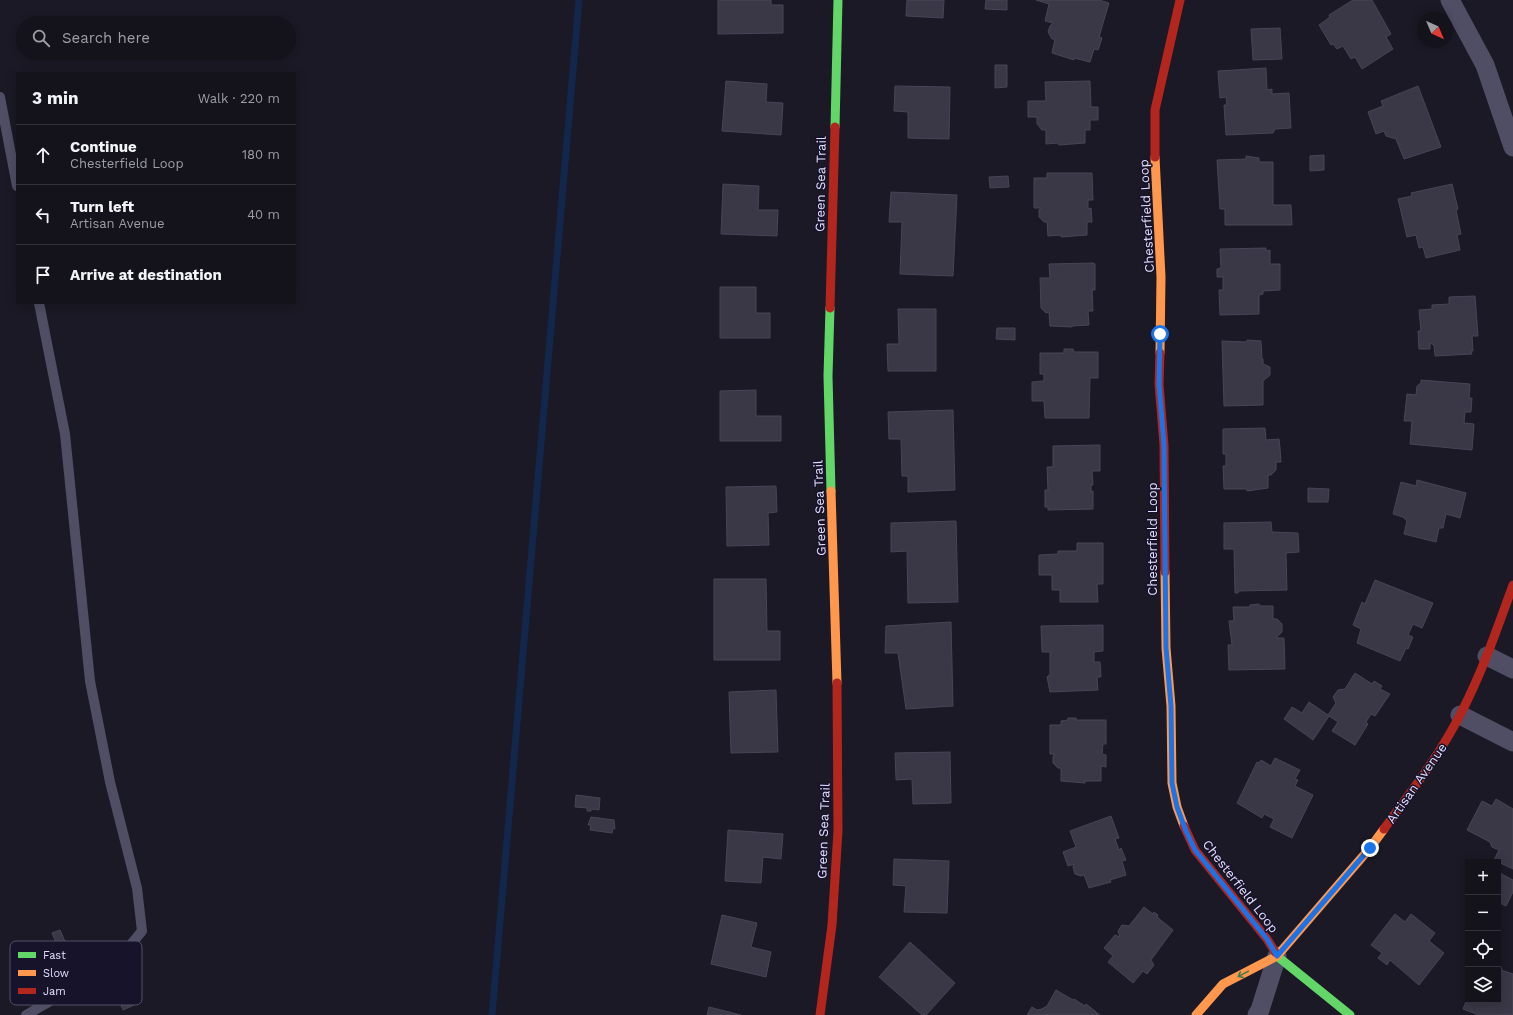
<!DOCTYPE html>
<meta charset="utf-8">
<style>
body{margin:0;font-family:"Work Sans",sans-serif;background:#212029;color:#f1f3f6}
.controls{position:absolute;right:12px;bottom:12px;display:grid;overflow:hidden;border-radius:0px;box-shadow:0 2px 10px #0003}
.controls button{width:36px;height:36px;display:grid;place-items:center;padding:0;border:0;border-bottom:1px solid #33323b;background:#14131c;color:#f1f3f6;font:20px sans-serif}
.compass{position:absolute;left:1417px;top:12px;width:36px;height:36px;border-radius:50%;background:#14131c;box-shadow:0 2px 10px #0003;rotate:136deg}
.stop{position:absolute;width:12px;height:12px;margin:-9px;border:3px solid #1a73e8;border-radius:50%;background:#fff}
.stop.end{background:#1a73e8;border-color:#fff;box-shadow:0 1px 4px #0008}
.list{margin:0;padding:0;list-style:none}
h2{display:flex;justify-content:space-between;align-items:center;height:52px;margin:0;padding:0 16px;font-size:17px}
h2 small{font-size:13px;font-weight:400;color:#9d9ea3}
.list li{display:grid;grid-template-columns:26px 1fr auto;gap:12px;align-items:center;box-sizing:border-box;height:60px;padding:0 16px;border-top:1px solid #33323b}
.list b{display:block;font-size:15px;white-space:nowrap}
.list p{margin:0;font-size:13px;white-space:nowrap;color:#9d9ea3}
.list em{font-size:13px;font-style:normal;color:#9d9ea3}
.icon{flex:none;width:22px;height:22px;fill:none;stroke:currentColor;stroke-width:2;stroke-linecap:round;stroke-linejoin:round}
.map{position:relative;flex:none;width:1513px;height:1015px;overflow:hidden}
.search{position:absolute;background:#14131c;box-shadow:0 2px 10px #0003;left:16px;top:16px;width:280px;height:44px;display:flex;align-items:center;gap:10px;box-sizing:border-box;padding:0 14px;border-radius:22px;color:#9d9ea3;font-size:15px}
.panel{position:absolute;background:#14131c;box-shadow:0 2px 10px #0003;left:16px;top:72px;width:280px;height:232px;border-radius:0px}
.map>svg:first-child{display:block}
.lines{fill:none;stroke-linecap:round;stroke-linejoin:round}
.stream{stroke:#13274c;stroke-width:7}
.building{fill:#3a3846;stroke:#484457}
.lane{stroke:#4f4e65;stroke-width:10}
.street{stroke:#4f4e65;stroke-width:19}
.fast{stroke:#63d668;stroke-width:9}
.slow{stroke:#ff974d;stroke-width:9}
.jam{stroke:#b3261e;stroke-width:9}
.oneway{stroke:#417e4d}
.route{stroke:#1a73e8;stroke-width:5}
.labels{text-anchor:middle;stroke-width:3;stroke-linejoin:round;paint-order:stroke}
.street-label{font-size:13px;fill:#e2defd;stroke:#17132b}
.key{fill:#17132b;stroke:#54506a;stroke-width:1}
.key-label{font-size:11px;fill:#e2defd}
</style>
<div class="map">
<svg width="1513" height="1015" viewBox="0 0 1513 1015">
<rect width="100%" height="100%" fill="#1a1925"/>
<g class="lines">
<path class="stream" d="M492 1015 579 0"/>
</g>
<path class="building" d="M718 0H771V5H783V33L718 34Z
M907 0H944L943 18 906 16Z
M986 0H1007V10L985 9Z
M1036 0H1099L1109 3 1099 37 1102 38 1098 50 1094 49 1090 62 1074 58V60L1052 53 1055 39H1052L1048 32 1050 26 1053 23 1045 21 1049 4Z
M1353 0H1372L1391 34 1386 37 1393 49 1362 69 1355 57 1351 59 1343 46 1337 49 1333 44 1331 45 1319 25 1330 17 1329 15Z
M1280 28 1282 59 1253 60 1251 29Z
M995 65H1007V87L995 88Z
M1266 68 1267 90 1272 89V94L1289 93 1291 128 1275 129 1273 133 1226 135 1224 105H1227L1226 97 1220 98 1218 71Z
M726 81 767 84 766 102 783 103 781 135 722 131Z
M1090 81 1091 107H1098V120H1090V130H1085V143L1059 145 1058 143 1046 144V130H1042L1037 124V117H1028V101H1046L1045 82Z
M895 86 950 87 949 139 908 138V112L894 111Z
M1418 86 1441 147 1404 159 1396 139 1386 136 1384 131 1376 134 1368 112 1383 106 1381 101Z
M1324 155V170L1310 171V156Z
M1246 156 1259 158V162H1273V205H1291L1292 225H1225V209H1220L1217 160 1246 159Z
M1047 173H1092L1093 200H1088V209L1091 208 1092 222H1087V235L1061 237V235L1048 236 1047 222H1044L1039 217V210L1041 208H1034V178H1047Z
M1008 176 1009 187 990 188 989 177Z
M723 184 759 186 758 210H778L777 236 721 234Z
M1452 184 1458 209 1456 210 1461 234 1457 235 1460 250 1426 258 1423 247 1419 248 1416 235 1407 237 1398 199 1412 196 1411 193Z
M891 192 957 195 953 276 900 274 902 222H889Z
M1266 248V251L1270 250V264H1280V290L1263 291V294L1259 295V314L1220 315 1219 290H1223V277H1217V269L1221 268 1220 249Z
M1093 263 1095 264V290H1092L1093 311H1088L1089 325 1072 326V327L1050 326 1049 312 1046 313 1041 308 1040 278H1050L1049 264Z
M720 287H756V313H770V338H720Z
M1475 296 1478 336H1472L1473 351H1471L1472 354 1435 356 1434 345 1430 343V349H1419L1418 331H1421L1419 310 1432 309V305L1449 304V297Z
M898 309H936V371H888L887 344H899Z
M997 328H1015V340L996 339Z
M1247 340 1261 341 1262 359H1263V364L1270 367V375L1263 381V405L1224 406 1222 341 1247 342Z
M1064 349H1073L1074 352H1098V378H1090L1089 418H1045L1044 401H1032V382L1044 381V374H1040V353H1064Z
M1421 380 1470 384 1469 398H1472L1471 412H1465L1464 423 1474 424 1472 450 1410 444 1412 421H1404L1407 394 1416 395 1417 386 1421 383Z
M756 390V416H781V441H720V391Z
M953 410 955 490 908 492V476H902L901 439H889L888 412Z
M1265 428 1266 440 1279 439 1280 448 1281 462H1276V470L1271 475H1268V488L1247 491V489H1224L1223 466H1226V454H1223V429Z
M1100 445V471H1092L1093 485H1091V492L1093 491V509L1048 510V507H1045V490H1048L1047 467H1053V446Z
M1417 480 1466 493 1460 518 1446 514 1443 528H1439L1436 542 1404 534 1407 521 1403 517 1393 514 1401 482 1416 486Z
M776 486 777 512 768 513 769 545 727 546 726 487Z
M1308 488 1329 489 1328 502H1308Z
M956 521 958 602 908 603 907 551 891 552V523Z
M1271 522 1272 532 1298 533 1299 552 1286 553 1287 590 1238 591V593H1235L1234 549H1224V523Z
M1077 543H1103V584H1097L1098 602H1060V590H1052V575H1039V555L1058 554V551H1077Z
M714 579H766L767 631H780V660H714Z
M1375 580 1433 603 1422 628 1413 624 1408 635 1413 637 1408 649 1406 648 1400 661 1357 643 1361 629 1353 625 1362 602 1365 604Z
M1259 604 1260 606H1273V619H1277L1282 624V632L1276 638H1284L1285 669 1229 670 1228 645H1232L1229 621H1234L1233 607H1250V605Z
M951 622 953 706 906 709 898 653H885L886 626Z
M1103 625V651L1094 652V662H1100L1101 677H1097L1098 690 1050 692 1047 677 1050 674V652H1042L1041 626Z
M1355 673 1372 684 1374 681 1382 686 1380 689 1390 694 1375 716 1371 714 1366 722 1368 724 1355 745 1332 731 1338 722 1329 716 1313 740 1284 719 1292 707 1302 713 1309 702 1328 715 1336 703 1333 697 1338 690 1345 689Z
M776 690 778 752 731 753 729 692Z
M1068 718H1076V720H1106V744H1103L1102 754 1106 755V767L1101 766V781H1085V783L1061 781V768H1058L1053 763V756L1055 754H1050V725H1061V721L1068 720Z
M950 752 951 803 913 804 912 779 896 780 895 753Z
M1275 758 1300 770 1295 779 1298 780 1295 786 1313 795 1292 838 1270 827 1274 819 1264 814 1262 818 1237 803 1257 762 1259 763 1261 760 1271 766Z
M576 795 600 798 599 810 591 809V811H587V808L575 807Z
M1496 799 1513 809V869L1494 860 1499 850 1492 847 1490 842 1467 830 1482 801 1492 806Z
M1111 816 1119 838 1115 839 1119 850 1121 848 1126 860 1122 861 1126 875 1110 880 1111 882 1089 888 1084 875 1081 876 1075 874 1073 867 1074 864 1068 866 1063 852 1076 847 1070 831Z
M591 817 614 820 615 829 613 828 612 833 590 830 591 825H588Z
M728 830 783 834 781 859 763 857 761 883 725 881Z
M894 859 949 861 947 913 904 912 906 886 893 885Z
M1498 872 1513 880V892L1506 906 1498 902Z
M1144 907 1153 914 1154 912 1158 915 1157 917 1173 930 1151 960 1154 965 1147 974 1143 971 1133 983 1108 962 1113 956 1104 948 1115 935 1120 937 1118 931 1122 925 1129 926Z
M1395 914 1405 922 1411 914 1435 933 1429 941 1444 953 1419 985 1390 960 1387 965 1378 958 1382 953 1371 945Z
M722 915 757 923 751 947 771 952 766 977 711 964Z
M60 930 70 953 62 957 52 933Z
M910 942 955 983 926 1015H922L879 977Z
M1498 966 1502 968 1501 970 1513 974V1015H1479L1463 1009 1468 997V1000H1498Z
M126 989 134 1005 123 1010 116 994Z
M1056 990 1073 1000 1074 999 1085 1006 1086 1004 1100 1015H1027L1032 1007 1037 1010 1042 1009 1047 1006Z
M709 1007 741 1015H707Z"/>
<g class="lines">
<path class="lane" d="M0 97 17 186
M26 1015 115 964 142 931 137 888 110 782 90 681 65 434 39 303"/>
<path class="street" d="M1450 0 1485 65 1513 147
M1487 656 1513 669
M1460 715 1513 742
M1257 1015 1260 1010 1277 956"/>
<path class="fast" d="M835 127 838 0
M830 308 828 376 831 491
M1275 952 1277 956 1350 1015"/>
<path class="slow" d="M1155 157 1161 277 1160 353
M831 491 837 683
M1165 572 1166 648 1171 706 1172 783 1177 807 1184 826
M1196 1015 1223 984 1277 956 1370 848 1384 829"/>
<path class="jam" d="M1155 157V110L1180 0
M830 308 835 127
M1160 353 1159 384 1164 445 1165 572
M1184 826 1195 850 1267 939 1275 952
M1384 829C1411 792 1439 756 1460 715 1482 673 1497 629 1513 585
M820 1015 832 925 838 831 837 683"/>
</g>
<defs><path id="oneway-shaft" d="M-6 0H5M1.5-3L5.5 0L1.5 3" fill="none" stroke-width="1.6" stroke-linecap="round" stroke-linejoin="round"/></defs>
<use class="oneway" href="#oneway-shaft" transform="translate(1243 974) rotate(152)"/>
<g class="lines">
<path class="route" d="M1160 334 1159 384 1164 445 1166 648 1171 706 1172 783 1177 807 1186 831 1195 850 1267 939 1277 956 1370 848"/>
</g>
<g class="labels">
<g class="street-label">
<text transform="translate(820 184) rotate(-89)" y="5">Green Sea Trail</text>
<text transform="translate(1146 216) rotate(-93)" y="5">Chesterfield Loop</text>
<text transform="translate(819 508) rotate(-92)" y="5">Green Sea Trail</text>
<text transform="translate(1152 539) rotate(-90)" y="5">Chesterfield Loop</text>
<text transform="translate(1416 783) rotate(-55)" y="5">Artisan Avenue</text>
<text transform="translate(823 831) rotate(-88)" y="5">Green Sea Trail</text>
<text transform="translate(1241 886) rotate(52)" y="5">Chesterfield Loop</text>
</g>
</g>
<rect x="10" y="941" width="132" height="64" rx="6" class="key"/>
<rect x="18" y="952" width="18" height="6" fill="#63d668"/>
<rect x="18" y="970" width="18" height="6" fill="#ff974d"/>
<rect x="18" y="988" width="18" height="6" fill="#b3261e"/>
<g class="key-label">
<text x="43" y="959">Fast</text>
<text x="43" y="977">Slow</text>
<text x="43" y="995">Jam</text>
</g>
</svg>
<div class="controls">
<button>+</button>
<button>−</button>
<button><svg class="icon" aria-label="locate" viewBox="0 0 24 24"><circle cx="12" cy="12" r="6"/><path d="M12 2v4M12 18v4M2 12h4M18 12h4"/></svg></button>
<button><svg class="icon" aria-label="layers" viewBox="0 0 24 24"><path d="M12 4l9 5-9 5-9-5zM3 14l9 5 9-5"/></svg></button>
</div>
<svg class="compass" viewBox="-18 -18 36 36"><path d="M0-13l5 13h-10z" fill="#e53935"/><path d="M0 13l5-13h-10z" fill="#9d9ea3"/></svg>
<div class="stop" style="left:1160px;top:334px"></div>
<div class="stop end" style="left:1370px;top:848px"></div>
<div class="search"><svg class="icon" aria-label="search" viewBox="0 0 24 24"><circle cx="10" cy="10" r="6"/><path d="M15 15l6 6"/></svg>Search here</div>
<section class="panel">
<h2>3 min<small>Walk · 220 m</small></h2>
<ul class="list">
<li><svg class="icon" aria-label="ahead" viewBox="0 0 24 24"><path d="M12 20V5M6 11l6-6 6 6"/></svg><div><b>Continue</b><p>Chesterfield Loop</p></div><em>180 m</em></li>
<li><svg class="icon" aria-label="left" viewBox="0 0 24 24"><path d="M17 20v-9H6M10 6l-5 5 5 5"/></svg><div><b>Turn left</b><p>Artisan Avenue</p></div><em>40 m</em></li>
<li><svg class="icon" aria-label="arrive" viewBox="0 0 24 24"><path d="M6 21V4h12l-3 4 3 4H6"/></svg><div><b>Arrive at destination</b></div></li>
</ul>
</section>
</div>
